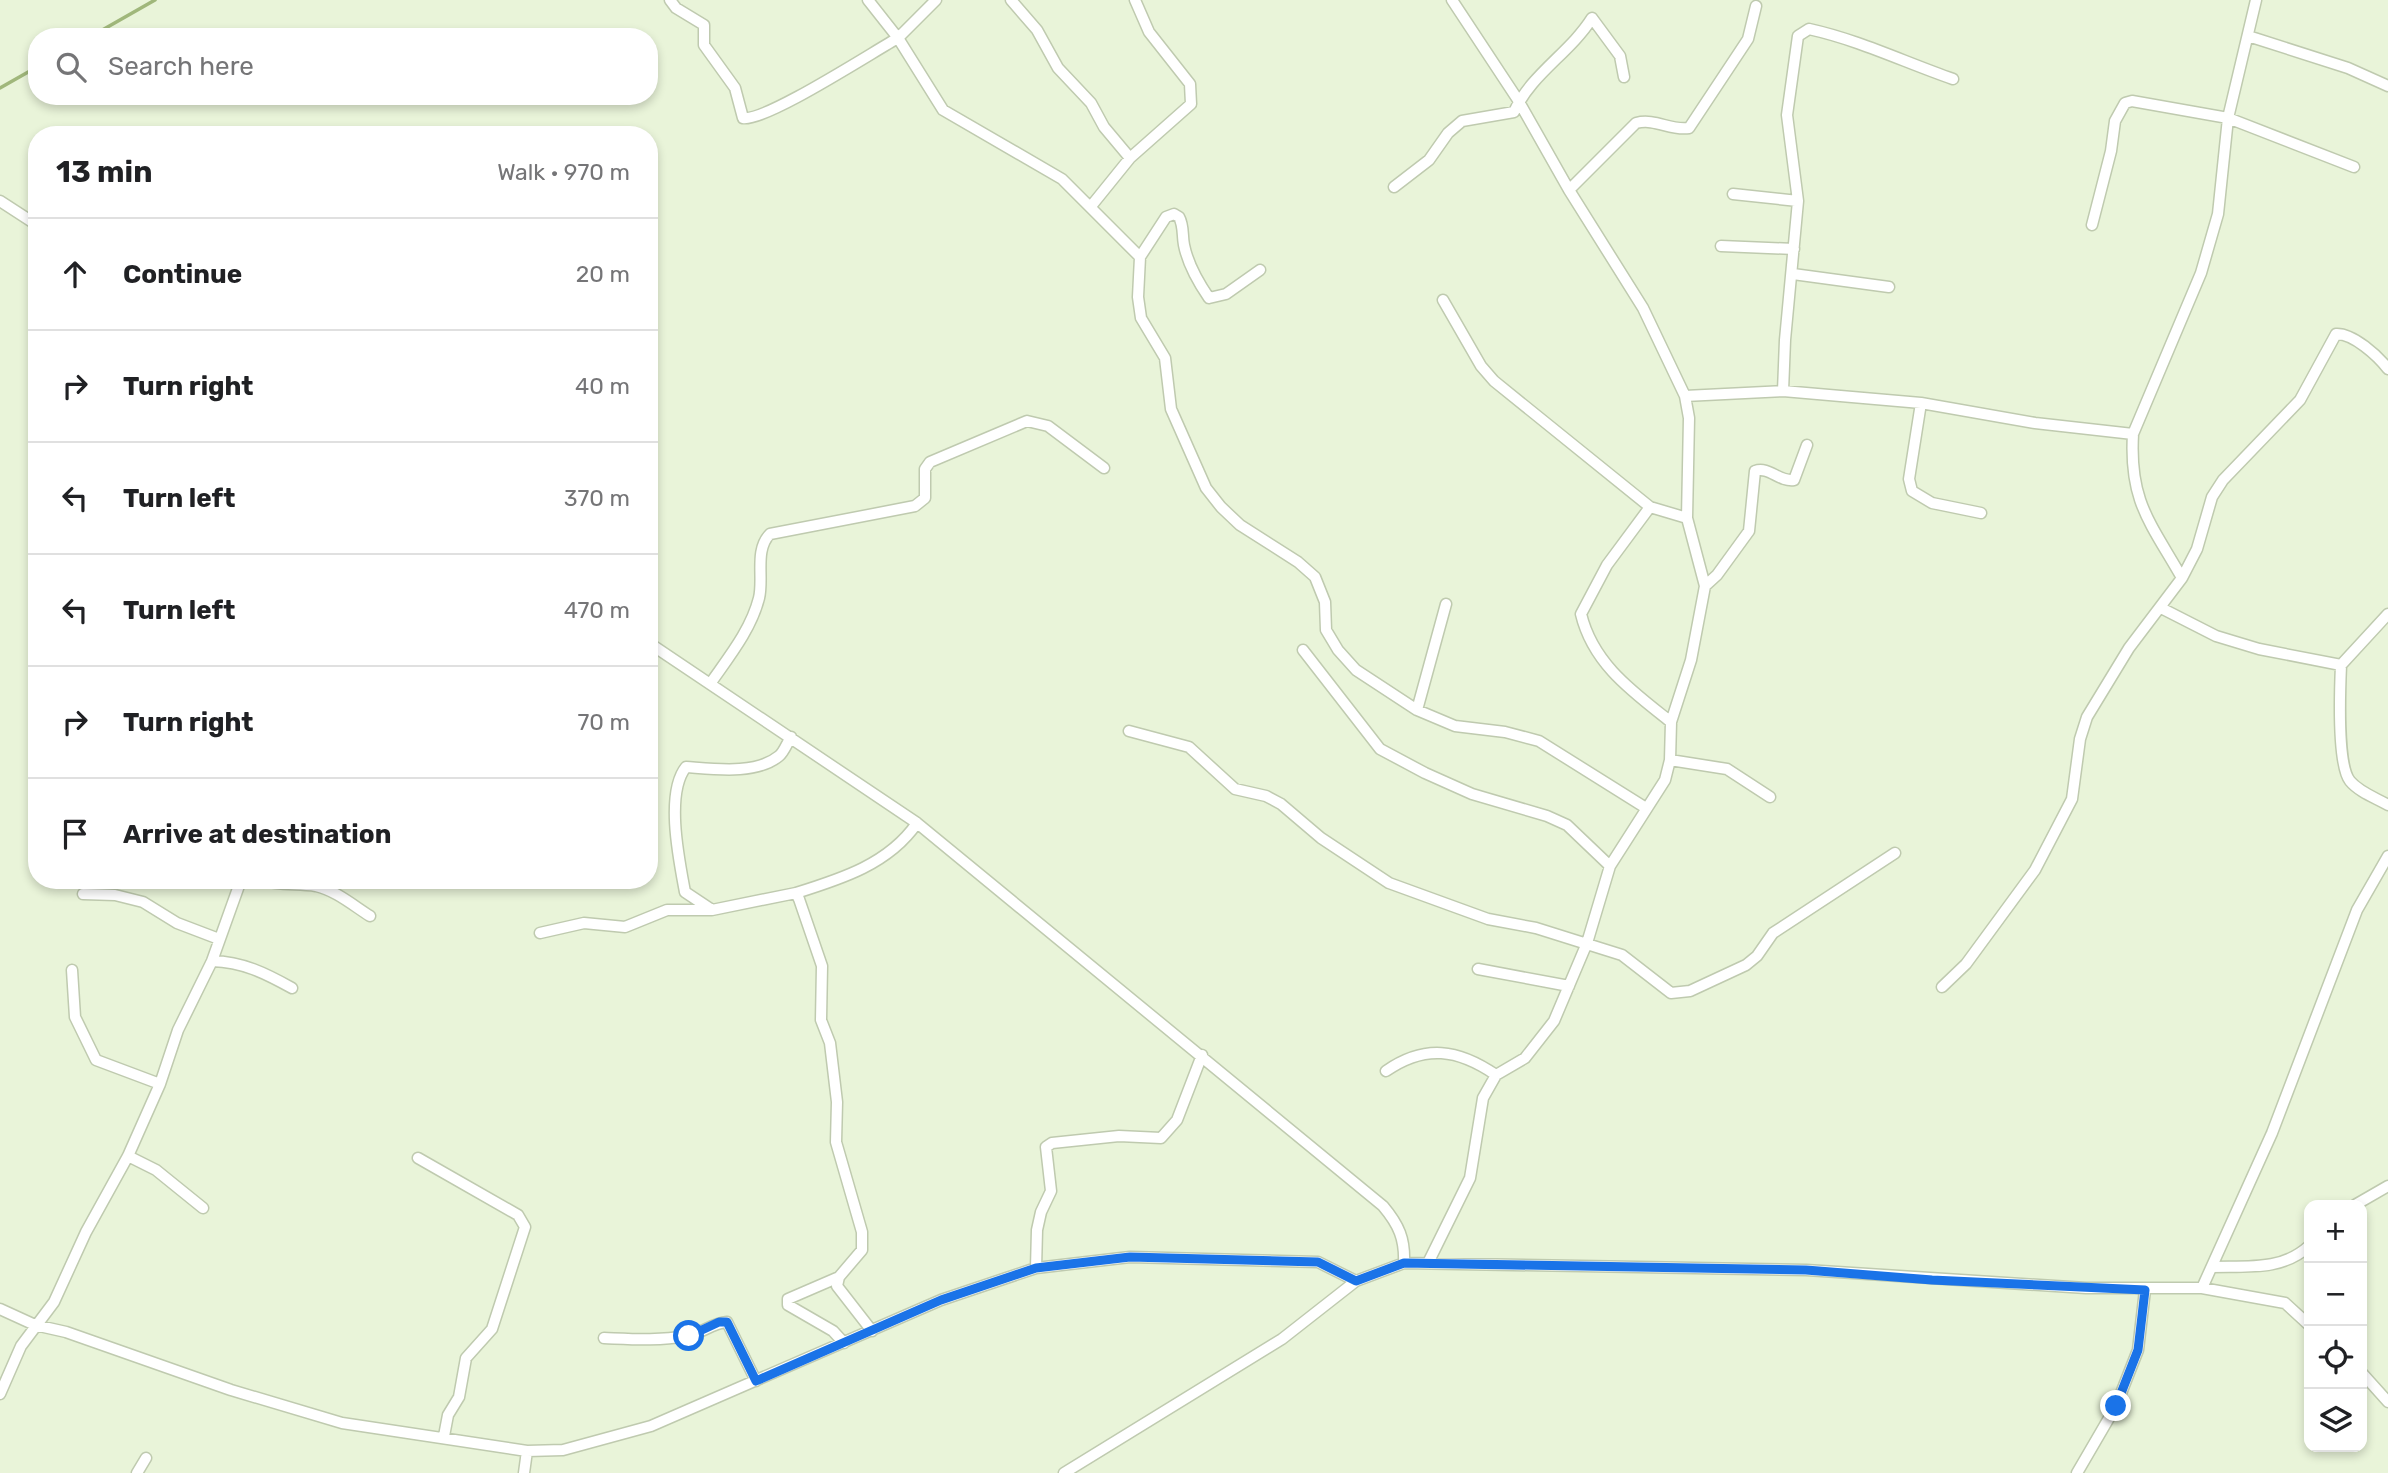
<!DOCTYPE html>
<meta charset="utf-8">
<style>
body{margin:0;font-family:Rubik,sans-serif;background:#f6f6f6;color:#202124}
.controls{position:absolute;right:21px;bottom:21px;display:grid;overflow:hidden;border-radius:14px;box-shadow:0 4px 10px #0003}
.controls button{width:63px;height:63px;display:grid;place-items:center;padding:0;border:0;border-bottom:2px solid #e0e0e0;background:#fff;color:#202124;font:35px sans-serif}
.stop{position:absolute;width:21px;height:21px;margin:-16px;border:5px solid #1a73e8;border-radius:50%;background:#fff}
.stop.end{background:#1a73e8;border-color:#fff;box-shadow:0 2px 7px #0008}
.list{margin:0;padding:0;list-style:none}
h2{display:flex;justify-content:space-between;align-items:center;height:91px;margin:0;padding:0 28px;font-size:30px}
h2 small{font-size:23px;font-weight:400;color:#757577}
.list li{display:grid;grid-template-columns:46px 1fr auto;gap:21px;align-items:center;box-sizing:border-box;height:112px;padding:0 28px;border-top:2px solid #e0e0e0}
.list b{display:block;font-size:26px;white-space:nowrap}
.list em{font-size:23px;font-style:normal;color:#757577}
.icon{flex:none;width:38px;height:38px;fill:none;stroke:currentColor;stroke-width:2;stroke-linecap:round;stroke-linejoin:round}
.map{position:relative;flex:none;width:2388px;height:1473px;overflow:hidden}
.search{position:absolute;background:#fff;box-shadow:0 4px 10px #0003;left:28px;top:28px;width:630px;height:77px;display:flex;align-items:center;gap:18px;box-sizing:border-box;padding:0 24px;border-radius:28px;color:#757577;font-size:26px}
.panel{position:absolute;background:#fff;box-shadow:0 4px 10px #0003;left:28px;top:126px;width:630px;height:763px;border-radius:28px}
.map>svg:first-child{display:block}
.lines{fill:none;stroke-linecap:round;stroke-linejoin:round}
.stream{stroke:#a0b77b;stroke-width:3.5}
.street-casing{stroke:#bfcaaf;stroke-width:13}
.street{stroke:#fff;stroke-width:10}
.route{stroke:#1a73e8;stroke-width:9}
</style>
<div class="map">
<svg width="2388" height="1473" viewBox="0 0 2388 1473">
<rect width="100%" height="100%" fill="#e9f4d9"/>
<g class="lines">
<path class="stream" d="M90 37 155 0
M0 88 37 67"/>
<g class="street-casing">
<path id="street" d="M670 0 676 8 704 25V45L735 88 743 118C765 122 871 53 898 38L868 0
M936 0 898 38 943 110 1062 179 1140 257
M1011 0 1037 30 1058 68 1091 103 1104 127 1130 158 1191 104 1190 84 1149 32 1135 0
M2248 36 2348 68 2388 86
M1394 187 1429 160 1448 133 1462 121 1514 112C1531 74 1570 53 1592 18L1620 56 1624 77
M1569 190 1636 123C1656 118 1670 131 1689 128L1748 39 1756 6
M1733 194 1798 201
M0 201 37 225
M1092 205 1130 158
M2092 225 2111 151 2115 121 2125 103 2132 101 2228 118 2354 167
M1721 246 1794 249
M1260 270 1226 294 1209 298C1198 282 1188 265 1184 245 1182 235 1184 226 1179 217L1174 214 1166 217 1140 257 1138 297 1141 318 1165 358 1171 409 1206 488 1221 507 1240 525 1298 562 1315 577 1325 602 1326 630 1338 650 1356 670 1417 710 1455 726 1505 732 1539 741 1646 808
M1793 274 1889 287
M1443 300 1481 366 1494 381 1650 507
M1783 391 1785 340 1798 201 1787 115 1798 36 1809 29C1859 40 1904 62 1953 79
M1685 396 1783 391 1921 403 2035 423 2133 434C2129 501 2150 522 2182 578L2129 648 2087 717 2080 739 2072 799 2035 870 1966 964 1942 987
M1921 403 1909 479 1912 491 1932 503 1981 513
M2133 434 2201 273 2218 214 2228 118 2256 0
M2182 578 2197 549 2212 497 2223 480 2300 400 2336 334C2353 333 2378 356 2388 369
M1705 586 1717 575 1749 531 1755 471C1769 466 1779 482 1794 480L1807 445
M2161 608 2216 636 2259 649 2341 665 2388 614
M649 643 917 823 1383 1206C1399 1225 1405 1239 1404 1263
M1303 650 1380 749 1425 773 1472 794 1547 816 1567 825 1610 866
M2341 665C2340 688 2337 765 2350 781 2359 792 2376 798 2388 805
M710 684C728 658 751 630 759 598 764 578 754 550 770 534L915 506 925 498V469L930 462 1027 421 1048 426 1104 468
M1417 710 1446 604
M1671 722C1633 692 1593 664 1581 614L1607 565 1650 507 1687 518
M1129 731 1189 747 1235 789 1266 796 1281 804 1321 838 1389 883 1488 919 1536 928 1622 955 1671 993 1690 991 1746 965 1757 956 1773 933 1895 853
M791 737C787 743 784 752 779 756 756 775 714 769 686 767 665 793 679 860 685 892L712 910 796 893 799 899 822 966 821 1020 830 1043 837 1102 836 1142 862 1232V1250L839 1277 837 1286 872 1331
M1670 760 1727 769 1770 797
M260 880C280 886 297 883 316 886 335 890 354 906 370 916
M796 893C841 879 889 864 917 823
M83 894 115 895 143 902 177 923 219 939
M540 933 584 923 625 927 667 910H712
M212 961C243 962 265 973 292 988
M1478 969 1569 986
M72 970 75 1017 96 1060 160 1084
M1386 1071C1425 1044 1458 1049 1496 1075
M128 1156 156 1170 203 1208
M418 1158 518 1215 525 1227 492 1329 466 1358 459 1397 448 1415 444 1436
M2355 1205 2388 1186
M1428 1263 1470 1178 1483 1098 1496 1075 1525 1058 1554 1021 1587 943 1610 866 1665 780 1670 760 1671 722 1691 660 1705 586 1687 518 1689 418 1685 396 1643 308 1569 190 1518 100 1452 0
M2212 1267C2247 1266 2282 1271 2309 1246
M1036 1268 1037 1230 1041 1212 1051 1191 1046 1147 1052 1143 1119 1136 1161 1138 1177 1120 1202 1055
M839 1277 788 1299V1305L833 1331 844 1343
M2202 1288 2272 1133 2357 910 2388 856
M0 1309 35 1325 66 1332 231 1390 342 1423 527 1451 563 1450 651 1426 941 1300 1036 1268 1130 1257 1318 1262 1356 1281
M604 1338C631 1339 659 1341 686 1336 701 1334 712 1323 727 1322L756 1381
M2362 1373 2388 1402
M0 1394 21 1346 54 1302 86 1232 128 1156 160 1084 178 1030 212 961 241 880
M137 1473 146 1458
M524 1473 527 1451
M1064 1473 1282 1339 1356 1281 1404 1263 1806 1270 2086 1288H2202L2285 1303 2309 1325
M2077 1473 2116 1406 2138 1350 2145 1290"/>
</g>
<use href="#street" class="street"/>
</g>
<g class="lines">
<path class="route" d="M689 1336 719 1322H727L756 1381 941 1300 1036 1268 1130 1257 1318 1262 1356 1281 1404 1263 1806 1270 1932 1280 2145 1290 2138 1350 2116 1406"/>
</g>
</svg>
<div class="controls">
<button>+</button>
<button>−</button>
<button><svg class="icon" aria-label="locate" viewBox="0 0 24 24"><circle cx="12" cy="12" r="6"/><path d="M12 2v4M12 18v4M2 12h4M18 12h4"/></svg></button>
<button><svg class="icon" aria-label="layers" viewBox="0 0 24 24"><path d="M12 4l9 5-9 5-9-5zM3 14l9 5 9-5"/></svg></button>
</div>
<div class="stop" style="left:689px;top:1336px"></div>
<div class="stop end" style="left:2116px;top:1406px"></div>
<div class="search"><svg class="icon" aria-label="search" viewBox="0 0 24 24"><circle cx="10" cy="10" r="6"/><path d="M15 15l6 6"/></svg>Search here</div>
<section class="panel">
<h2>13 min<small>Walk · 970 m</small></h2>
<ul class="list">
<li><svg class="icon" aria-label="ahead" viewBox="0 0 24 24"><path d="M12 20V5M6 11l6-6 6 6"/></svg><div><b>Continue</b></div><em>20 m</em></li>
<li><svg class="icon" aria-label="right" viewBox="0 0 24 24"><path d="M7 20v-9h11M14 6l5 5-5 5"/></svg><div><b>Turn right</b></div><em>40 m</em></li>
<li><svg class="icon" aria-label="left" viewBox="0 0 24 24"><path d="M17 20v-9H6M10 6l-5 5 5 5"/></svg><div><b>Turn left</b></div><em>370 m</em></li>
<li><svg class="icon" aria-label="left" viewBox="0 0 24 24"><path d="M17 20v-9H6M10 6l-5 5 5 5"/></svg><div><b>Turn left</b></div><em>470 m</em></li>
<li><svg class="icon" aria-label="right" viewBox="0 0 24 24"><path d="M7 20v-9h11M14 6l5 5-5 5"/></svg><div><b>Turn right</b></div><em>70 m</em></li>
<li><svg class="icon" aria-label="arrive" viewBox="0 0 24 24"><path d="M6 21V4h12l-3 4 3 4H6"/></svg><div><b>Arrive at destination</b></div></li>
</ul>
</section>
</div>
